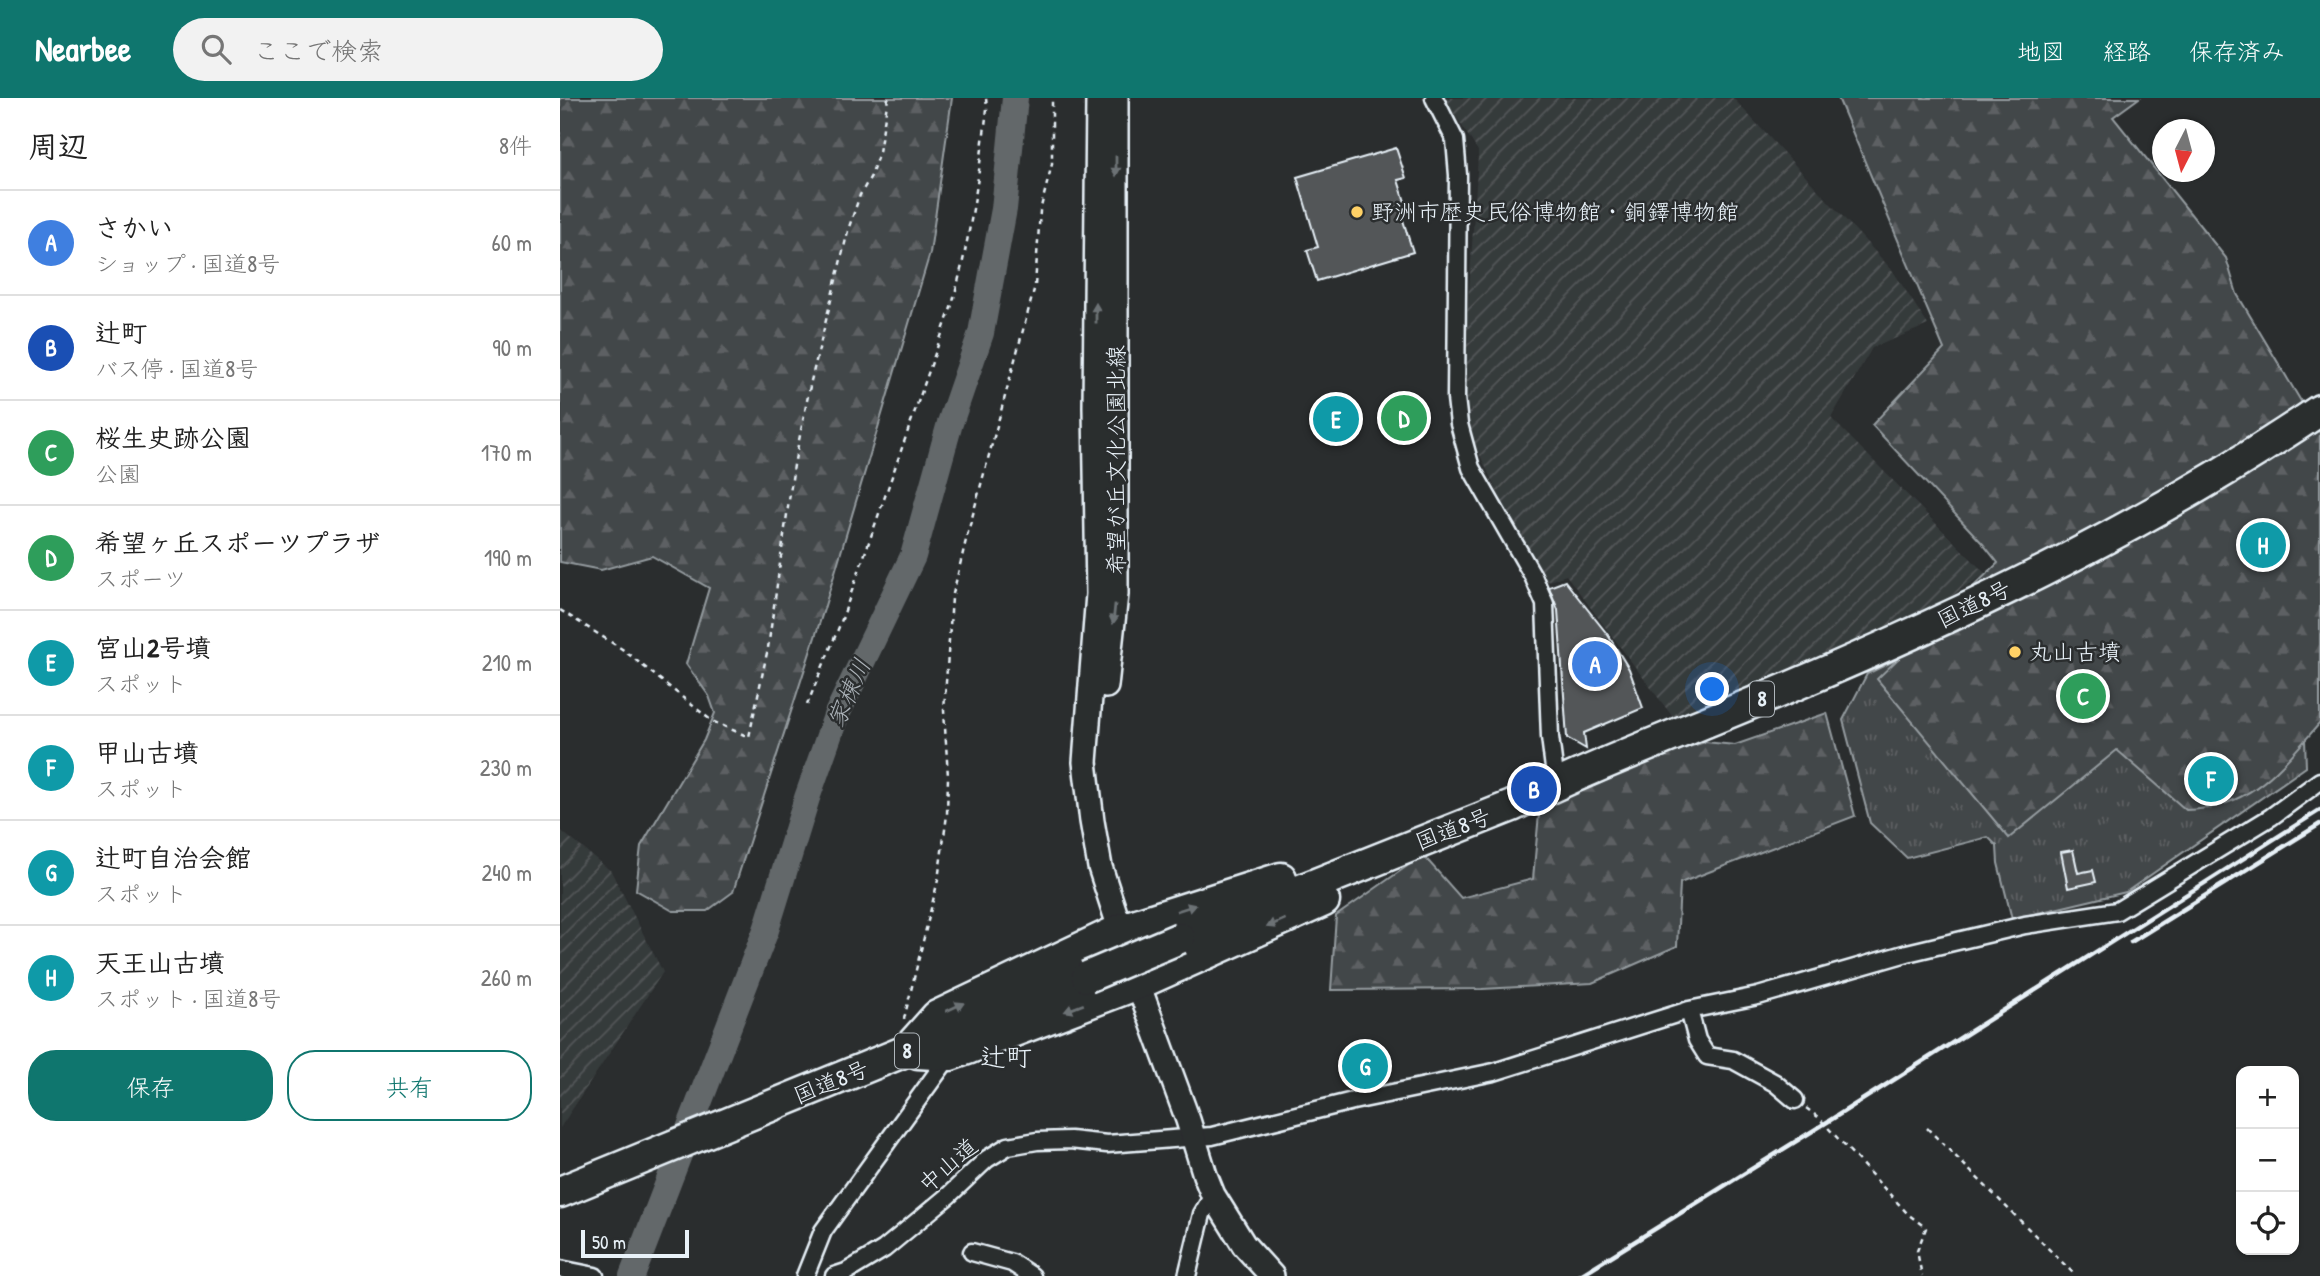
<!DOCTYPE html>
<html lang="ja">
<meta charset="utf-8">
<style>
body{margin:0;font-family:"Patrick Hand","Klee One",sans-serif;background:#f2f2f2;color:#222}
.controls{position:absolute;right:21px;bottom:21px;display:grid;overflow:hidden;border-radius:14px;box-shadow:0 2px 5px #0004}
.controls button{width:63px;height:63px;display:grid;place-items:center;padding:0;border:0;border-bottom:2px solid #e0e0e0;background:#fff;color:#222;font:35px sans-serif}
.compass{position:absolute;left:1592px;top:21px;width:63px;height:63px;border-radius:50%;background:#fff;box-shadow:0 2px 5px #0004;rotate:186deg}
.scale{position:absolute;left:21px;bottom:18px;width:108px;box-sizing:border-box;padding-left:7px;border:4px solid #e8f1f8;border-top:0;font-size:19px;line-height:24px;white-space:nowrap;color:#e8f1f8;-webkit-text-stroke:5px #2a2d2e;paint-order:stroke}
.you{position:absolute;left:1153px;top:592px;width:24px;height:24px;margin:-18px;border:5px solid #fff;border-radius:50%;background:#1a73e8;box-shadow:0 0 0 10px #1a73e833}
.badge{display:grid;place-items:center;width:46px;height:46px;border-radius:50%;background:#0f766e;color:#fff;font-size:23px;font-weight:700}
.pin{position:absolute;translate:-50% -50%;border:4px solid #fff;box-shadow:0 2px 7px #0006}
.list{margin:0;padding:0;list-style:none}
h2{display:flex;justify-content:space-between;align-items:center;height:91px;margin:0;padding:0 28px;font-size:30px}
h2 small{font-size:23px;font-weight:400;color:#767676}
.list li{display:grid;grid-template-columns:46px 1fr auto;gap:21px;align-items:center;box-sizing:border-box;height:105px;padding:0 28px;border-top:2px solid #e0e0e0}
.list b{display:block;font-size:26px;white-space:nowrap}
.list p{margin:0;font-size:23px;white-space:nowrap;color:#767676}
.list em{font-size:23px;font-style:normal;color:#767676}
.actions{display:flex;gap:14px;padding:21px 28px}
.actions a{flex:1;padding:16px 0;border:2px solid #0f766e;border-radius:28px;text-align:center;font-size:24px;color:#0f766e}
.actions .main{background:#0f766e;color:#fff}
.icon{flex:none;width:38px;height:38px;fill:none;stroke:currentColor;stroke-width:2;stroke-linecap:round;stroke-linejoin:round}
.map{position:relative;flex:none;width:1760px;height:1178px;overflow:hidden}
header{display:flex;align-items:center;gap:42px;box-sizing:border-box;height:98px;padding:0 35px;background:#0f766e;color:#fff}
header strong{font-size:33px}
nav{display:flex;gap:38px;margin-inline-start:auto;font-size:24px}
.search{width:490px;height:63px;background:#f2f2f2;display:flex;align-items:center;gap:18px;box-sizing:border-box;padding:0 24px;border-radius:38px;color:#767676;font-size:26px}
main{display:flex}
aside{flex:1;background:#fff}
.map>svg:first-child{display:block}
.industrial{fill:url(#industrial-furrows)}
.grass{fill:url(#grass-tufts);stroke:#959ca0;stroke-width:2}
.forest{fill:url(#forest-firs);stroke:#959ca0;stroke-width:2}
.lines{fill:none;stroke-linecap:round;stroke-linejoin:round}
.river{stroke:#63686b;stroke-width:26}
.building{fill:#535759;stroke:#e8f1f8;stroke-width:2}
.street-casing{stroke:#e8f1f8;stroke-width:21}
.secondary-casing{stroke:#e8f1f8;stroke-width:28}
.highway-casing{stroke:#e8f1f8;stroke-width:35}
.path{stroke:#e8f1f8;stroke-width:2.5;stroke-dasharray:5 5;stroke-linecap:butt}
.street{stroke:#2a2d2e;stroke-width:16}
.secondary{stroke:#2a2d2e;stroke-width:23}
.highway{stroke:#2a2d2e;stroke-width:30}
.rail{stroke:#e8f1f8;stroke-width:4.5}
.highway-bridge-casing{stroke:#e8f1f8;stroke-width:35;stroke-linecap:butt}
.highway-bridge{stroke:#2a2d2e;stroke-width:30}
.oneway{fill:#6c7275}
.poi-dot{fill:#ffd166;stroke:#2a2d2e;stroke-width:2.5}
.labels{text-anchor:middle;stroke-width:5;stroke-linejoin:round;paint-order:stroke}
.shield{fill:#2a2d2e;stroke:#afb6bb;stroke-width:2}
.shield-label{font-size:21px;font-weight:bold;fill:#e8f1f8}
.poi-label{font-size:23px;fill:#e8f1f8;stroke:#2a2d2e;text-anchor:start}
.street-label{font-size:23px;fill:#e8f1f8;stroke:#2a2d2e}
.water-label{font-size:24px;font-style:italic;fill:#acb3b9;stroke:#2a2d2e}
.quarter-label{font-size:26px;fill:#e8f1f8;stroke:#2a2d2e}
</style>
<header>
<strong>Nearbee</strong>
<div class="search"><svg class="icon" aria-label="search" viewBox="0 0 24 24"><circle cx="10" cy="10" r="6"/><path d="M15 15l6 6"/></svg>ここで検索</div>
<nav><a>地図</a><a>経路</a><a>保存済み</a></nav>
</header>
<main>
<aside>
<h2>周辺<small>8件</small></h2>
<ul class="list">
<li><span class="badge" style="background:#3f7fe0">A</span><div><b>さかい</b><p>ショップ · 国道8号</p></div><em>60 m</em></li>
<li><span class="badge" style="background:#1a4fb4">B</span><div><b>辻町</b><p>バス停 · 国道8号</p></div><em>90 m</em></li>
<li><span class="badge" style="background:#2e9e5b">C</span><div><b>桜生史跡公園</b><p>公園</p></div><em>170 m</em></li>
<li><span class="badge" style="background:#2e9e5b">D</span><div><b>希望ヶ丘スポーツプラザ</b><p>スポーツ</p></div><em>190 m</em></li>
<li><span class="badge" style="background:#0f9aa8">E</span><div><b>宮山2号墳</b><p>スポット</p></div><em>210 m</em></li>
<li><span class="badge" style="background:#0f9aa8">F</span><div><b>甲山古墳</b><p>スポット</p></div><em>230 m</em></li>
<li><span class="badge" style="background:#0f9aa8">G</span><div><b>辻町自治会館</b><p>スポット</p></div><em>240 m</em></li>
<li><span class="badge" style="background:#0f9aa8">H</span><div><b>天王山古墳</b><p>スポット · 国道8号</p></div><em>260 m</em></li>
</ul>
<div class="actions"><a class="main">保存</a><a>共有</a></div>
</aside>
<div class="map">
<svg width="1760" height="1178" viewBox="0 0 1760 1178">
<defs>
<pattern id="industrial-furrows" width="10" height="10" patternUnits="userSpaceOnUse" patternTransform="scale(1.75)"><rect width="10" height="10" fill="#363a3b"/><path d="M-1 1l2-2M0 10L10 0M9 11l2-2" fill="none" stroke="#535758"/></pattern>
<pattern id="grass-tufts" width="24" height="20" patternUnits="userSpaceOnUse" patternTransform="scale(1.75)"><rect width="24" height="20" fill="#424648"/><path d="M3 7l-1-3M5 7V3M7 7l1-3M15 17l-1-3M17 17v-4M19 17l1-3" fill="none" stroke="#5d6163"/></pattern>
<pattern id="forest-firs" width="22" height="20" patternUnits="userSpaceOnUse" patternTransform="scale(1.75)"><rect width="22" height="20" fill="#424648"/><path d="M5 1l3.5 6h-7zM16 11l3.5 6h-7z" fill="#5d6163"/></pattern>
</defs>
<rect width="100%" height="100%" fill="#2a2d2e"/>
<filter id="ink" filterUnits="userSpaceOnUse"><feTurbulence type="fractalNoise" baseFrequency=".0143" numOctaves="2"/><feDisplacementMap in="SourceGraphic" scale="14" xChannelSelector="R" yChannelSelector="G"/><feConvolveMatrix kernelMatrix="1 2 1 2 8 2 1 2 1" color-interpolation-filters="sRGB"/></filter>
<g filter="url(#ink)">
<path class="industrial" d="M884 0H1173L1333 173 1368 227 1312 250 1271 320 1426 476 1338 531 1115 622 1006 477 981 486 907 330 902 296 918 58V53Z
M0 732 51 773 103 874 0 1030Z"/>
<path class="grass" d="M1654 406 1760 577 1744 614 1746 669 1566 794 1452 821 1438 765 1437 748 1428 739 1347 760 1310 725 1283 622 1307 576Z"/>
<path class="forest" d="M0 0H392L370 155 264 511 173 794 147 813H113L76 792 81 748 144 642 155 615 149 598 126 566 149 490 92 458 41 472 0 464Z
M1278 0H1579L1553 19 1666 160 1677 196 1760 335V625C1720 670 1691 711 1626 712L1557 652 1449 740 1317 581 1438 465 1423 446 1312 327 1384 251Z
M1267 615 1295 718 1120 785 1117 848 1032 885 922 891 771 892 776 818 863 757 901 800 973 781 981 694 1145 644 1175 647Z"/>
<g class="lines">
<path class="river" d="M72 1178 206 832 247 700 276 618 353 458 390 325 421 235 444 111 455 0"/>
</g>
<path class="building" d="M836 50 846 80 838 82 849 116 842 119 853 154 757 183 747 152 758 149 737 79Z
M1005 483 1048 537 1069 571 1083 610 1024 635 1026 651 1007 640 998 512 989 489Z
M1513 752 1518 775 1533 772 1536 784 1508 790 1501 754Z
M817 952 823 977 792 984 786 959Z"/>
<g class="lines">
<g class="street-casing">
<path id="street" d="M874 0 895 42 898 77 896 300 899 326 911 370 973 478 985 506 990 639 996 686
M1129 912 1137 942 1147 958 1173 962 1215 985 1235 1002
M412 1154 452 1165 472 1178
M0 1171 35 1178
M245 1178 263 1133 390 957
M274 1178 286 1174 324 1151 389 1097 427 1061 448 1048 477 1043 510 1042 547 1046 652 1038 793 1003 934 974 1129 912 1198 898 1347 855 1465 827 1557 813 1711 719 1760 683
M627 1178 642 1116 653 1097"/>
</g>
<g class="secondary-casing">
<path id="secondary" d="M538 0 535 309 538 496 525 664 532 723 540 769 578 886 628 1022 645 1077 653 1097 684 1147 712 1178
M546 588 556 496V0"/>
</g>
<g class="highway-casing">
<path id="highway" d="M620 840 952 708C1044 662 1141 628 1235 587 1417 510 1596 423 1760 312
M352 946 377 918 561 831 721 780
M358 955 390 957 410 950 578 886 764 803
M0 1094 527 879"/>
</g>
<path class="path" d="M0 512 62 551 152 623 189 639 208 550 234 367 251 283 289 129 300 97 311 78 319 54 328 0
M247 607 281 524 392 207C410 142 419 77 427 11L426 0
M344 921 378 782 387 717 388 679 384 612 392 500 407 438 475 188 480 113 492 66V0
M1246 1010 1258 1019 1348 1116 1366 1130 1357 1153 1362 1178
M1367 1030 1516 1178"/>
<use href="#street" class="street"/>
<use href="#secondary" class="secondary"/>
<use href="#highway" class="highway"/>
<path class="rail" d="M1571 844 1760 726
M1019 1178 1272 1021 1760 712"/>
<g class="highway-bridge-casing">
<path id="highway-bridge" d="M527 879 620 840"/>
</g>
<use href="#highway-bridge" class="highway-bridge"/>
</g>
<defs><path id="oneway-solid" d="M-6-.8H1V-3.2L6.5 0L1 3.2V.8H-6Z" transform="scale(1.75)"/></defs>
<g class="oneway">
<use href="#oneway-solid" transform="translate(556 68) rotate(90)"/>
<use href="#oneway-solid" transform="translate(536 215) rotate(-90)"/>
<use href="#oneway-solid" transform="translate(554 516) rotate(96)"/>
<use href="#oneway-solid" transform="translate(626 810) rotate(-18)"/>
<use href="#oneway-solid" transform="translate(716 825) rotate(156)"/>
<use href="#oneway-solid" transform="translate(395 909) rotate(-25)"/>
<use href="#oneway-solid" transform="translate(514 910) rotate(159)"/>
</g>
</g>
<g class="poi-dot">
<circle cx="797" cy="114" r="7"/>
<circle cx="1455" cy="554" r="7"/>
</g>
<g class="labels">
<g class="shield">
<rect x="1190" y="583.5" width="24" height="35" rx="5"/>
<rect x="335" y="935.5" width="24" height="35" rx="5"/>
</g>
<g class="shield-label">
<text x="1202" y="608">8</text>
<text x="347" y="960">8</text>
</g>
<g class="poi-label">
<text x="811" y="122">野洲市歴史民俗博物館・銅鐸博物館</text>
<text x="1469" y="562">丸山古墳</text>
</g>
<g class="street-label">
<text transform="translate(556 362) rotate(-90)" y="8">希望が丘文化公園北線</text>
<text transform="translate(1414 506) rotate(-26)" y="8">国道8号</text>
<text transform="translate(893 731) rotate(-21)" y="8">国道8号</text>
<text transform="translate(271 984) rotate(-22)" y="8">国道8号</text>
<text transform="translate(388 1067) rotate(-41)" y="8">中山道</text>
</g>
<g class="water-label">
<text transform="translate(289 595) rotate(-66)" y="8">家棟川</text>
</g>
<g class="quarter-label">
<text x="446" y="968">辻町</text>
</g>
</g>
</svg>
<div class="controls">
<button>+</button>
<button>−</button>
<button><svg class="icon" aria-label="locate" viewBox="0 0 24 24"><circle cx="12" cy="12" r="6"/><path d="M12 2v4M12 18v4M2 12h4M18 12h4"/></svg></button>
</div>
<svg class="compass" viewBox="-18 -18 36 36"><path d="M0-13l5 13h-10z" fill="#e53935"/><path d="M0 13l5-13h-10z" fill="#767676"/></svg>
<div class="scale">50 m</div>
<div class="you"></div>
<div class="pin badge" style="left:1035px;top:566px;background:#3f7fe0">A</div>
<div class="pin badge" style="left:974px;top:691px;background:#1a4fb4">B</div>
<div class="pin badge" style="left:1523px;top:598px;background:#2e9e5b">C</div>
<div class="pin badge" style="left:844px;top:320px;background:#2e9e5b">D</div>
<div class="pin badge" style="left:776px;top:321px;background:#0f9aa8">E</div>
<div class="pin badge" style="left:1651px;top:681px;background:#0f9aa8">F</div>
<div class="pin badge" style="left:805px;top:968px;background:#0f9aa8">G</div>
<div class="pin badge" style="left:1703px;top:447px;background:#0f9aa8">H</div>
</div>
</main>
